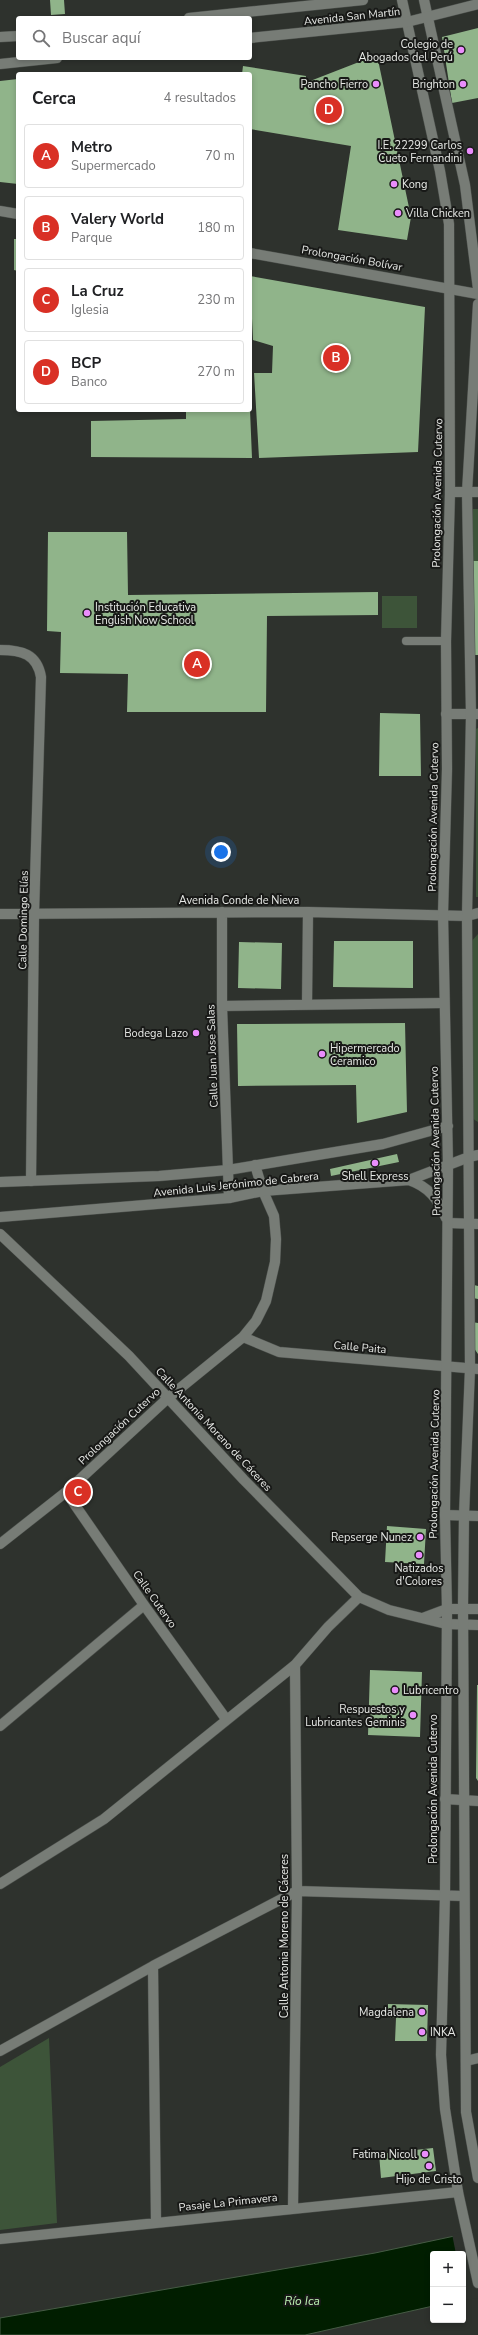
<!DOCTYPE html>
<html lang="es">
<meta charset="utf-8">
<style>
body{margin:0;font-family:"Nunito Sans",sans-serif;background:#f6f6f6;color:#202124}
.controls{position:absolute;right:12px;bottom:12px;display:grid;overflow:hidden;border-radius:4px;box-shadow:0 2px 6px #0003}
.controls button{width:36px;height:36px;display:grid;place-items:center;padding:0;border:0;border-bottom:1px solid #e0e0e0;background:#fff;color:#202124;font:20px sans-serif}
.you{position:absolute;left:221px;top:852px;width:14px;height:14px;margin:-10px;border:3px solid #fff;border-radius:50%;background:#1a73e8;box-shadow:0 0 0 6px #1a73e833}
.badge{display:grid;place-items:center;width:26px;height:26px;border-radius:50%;background:#d93025;color:#fff;font-size:13px;font-weight:700}
.pin{position:absolute;translate:-50% -50%;border:2px solid #fff;box-shadow:0 1px 4px #0006}
.list{margin:0;padding:0;list-style:none}
h2{display:flex;justify-content:space-between;align-items:center;height:52px;margin:0;padding:0 16px;font-size:17px}
h2 small{font-size:13px;font-weight:400;color:#757577}
.list li{display:grid;grid-template-columns:26px 1fr auto;gap:12px;align-items:center;box-sizing:border-box;height:64px;margin:0 8px 8px;padding:0 8px;border:1px solid #e0e0e0;border-radius:4px}
.list b{display:block;font-size:15px;white-space:nowrap}
.list p{margin:0;font-size:13px;white-space:nowrap;color:#757577}
.list em{font-size:13px;font-style:normal;color:#757577}
.icon{flex:none;width:22px;height:22px;fill:none;stroke:currentColor;stroke-width:2;stroke-linecap:round;stroke-linejoin:round}
.map{position:relative;flex:none;width:478px;height:2335px;overflow:hidden}
.search{position:absolute;background:#fff;box-shadow:0 2px 6px #0003;left:16px;top:16px;width:236px;height:44px;display:flex;align-items:center;gap:10px;box-sizing:border-box;padding:0 14px;border-radius:4px;color:#757577;font-size:15px}
.panel{position:absolute;background:#fff;box-shadow:0 2px 6px #0003;left:16px;top:72px;width:236px;height:340px;border-radius:4px}
.map>svg:first-child{display:block}
.green{fill:#3d5439}
.water{fill:#011e00;stroke:#465b45}
.pier{fill:#2e322d}
.building{fill:#90b48a}
.lines{fill:none;stroke-linecap:round;stroke-linejoin:round}
.service-casing{stroke:#4c504c;stroke-width:9}
.minor-casing{stroke:#4c504c;stroke-width:11}
.tertiary-casing{stroke:#4c504c;stroke-width:11}
.secondary-casing{stroke:#4c504c;stroke-width:11}
.service{stroke:#777c76;stroke-width:8}
.minor{stroke:#777c76;stroke-width:10}
.tertiary{stroke:#777c76;stroke-width:10}
.secondary{stroke:#777c76;stroke-width:10}
.poi-dot{fill:#ea8dfc;stroke:#181917;stroke-width:1.5}
.labels{text-anchor:middle;stroke-width:4;stroke-linejoin:round;paint-order:stroke}
.street-label{font-size:11px;fill:#e7e9e6;stroke:#181917}
.poi-label{font-size:11px;fill:#e7e9e6;stroke:#181917;text-anchor:end}
.water-label{font-size:12px;font-style:italic;fill:#bcf2b3;stroke:#181917}
</style>
<div class="map">
<svg width="478" height="2335" viewBox="0 0 478 2335">
<rect width="100%" height="100%" fill="#2e322d"/>
<path class="green" d="M473 509H478V561H473Z
M382 596H417V628H382Z
M478 728V897H476V729Z
M478 934V1122L470 1117 469 944Z
M49 2038 57 2223 0 2230V2067Z"/>
<path class="water" d="M478 2231V2296L463 2299V2254H433V2306L305 2335H0V2318L375 2253Z"/>
<path class="pier" d="M478 2229V2298L466 2300 463 2286V2254H456L452 2234Z"/>
<path class="building" d="M50 0H64L65 14 51 15Z
M478 28V98L452 103 442 37Z
M377 55 411 217 407 240 338 230 351 146 250 129V74H242L243 66 306 76 305 83Z
M18 79V184L0 182V81Z
M14 239H18V271L14 270Z
M250 276 425 307 418 452 259 458 254 373H272L273 346 253 340Z
M186 410H250L252 458 91 457V421L186 419Z
M48 532H127L128 595 378 592V615L267 616 266 712H127L128 674 60 673 61 632 47 631Z
M473 561H478V655H474Z
M380 713 420 714 421 776H379Z
M334 941H413V988L333 987Z
M239 942 282 943 281 989 238 988Z
M405 1023 407 1112 357 1123 356 1085 238 1086 237 1024Z
M397 1154 399 1162 331 1176 330 1169Z
M474 1285 478 1286V1299L473 1298Z
M472 1322 478 1323V1354L471 1344Z
M387 1526 426 1529 424 1564 385 1562Z
M370 1670 422 1672 420 1737 368 1735Z
M477 1685H478V1781L476 1778Z
M388 2004 428 2005 427 2041H395L396 2018H388Z
M433 2148 436 2171 381 2178 379 2154Z"/>
<g class="lines">
<g class="service-casing">
<path id="service" d="M406 641H446"/>
</g>
<g class="minor-casing">
<path id="minor" d="M0 211 18 214
M250 253 478 294
M450 492H478
M0 650C22 650 37 654 41 677L34 914 31 1181
M446 714H478
M222 912V1006L229 1198
M0 914 308 912 467 916 478 913
M307 1005 308 912
M222 1006 444 1003
M469 1157 478 1155
M448 1223 478 1224
M0 1234 129 1356 244 1480 359 1597 389 1610 446 1624 478 1625
M243 1337 279 1352 478 1369
M66 1492 144 1605 226 1719
M445 1515 478 1516
M0 1544 66 1492 168 1398 243 1337 256 1321 266 1301 275 1262 276 1239 274 1216 263 1191 255 1165
M423 1618 447 1609H478
M0 1726 144 1605
M445 1799 478 1801
M0 1884 104 1819 295 1665 328 1627 359 1597
M153 1966 156 2222
M0 2051 153 1966 297 1891 464 1896
M466 2061 478 2058
M293 2208 297 1891 295 1665
M0 2239 458 2192"/>
</g>
<g class="tertiary-casing">
<path id="tertiary" d="M402 0 440 171 449 224 450 492 446 641 447 769 443 914 448 1164 445 1515 447 1609 445 1895 441 2055 445 2109 458 2192 478 2283
M424 0 465 185 478 289
M478 304 467 492 471 715 467 916 470 1369 464 1515 463 1607 466 2112 478 2178
M409 1180C429 1187 438 1199 446 1218
M0 1182 159 1176 228 1170 383 1144 448 1126
M0 1217 229 1198 263 1191 409 1180 469 1157"/>
</g>
<g class="secondary-casing">
<path id="secondary" d="M189 18 363 0
M0 37 18 36
M250 38 407 22 478 4
M0 64 57 58"/>
</g>
<use href="#service" class="service"/>
<use href="#minor" class="minor"/>
<use href="#tertiary" class="tertiary"/>
<use href="#secondary" class="secondary"/>
</g>
<g class="poi-dot">
<circle cx="461" cy="50" r="4"/>
<circle cx="376" cy="84" r="4"/>
<circle cx="463" cy="84" r="4"/>
<circle cx="470" cy="151" r="4"/>
<circle cx="394" cy="184" r="4"/>
<circle cx="398" cy="213" r="4"/>
<circle cx="87" cy="613" r="4"/>
<circle cx="196" cy="1033" r="4"/>
<circle cx="322" cy="1054" r="4"/>
<circle cx="375" cy="1163" r="4"/>
<circle cx="420" cy="1537" r="4"/>
<circle cx="419" cy="1555" r="4"/>
<circle cx="395" cy="1690" r="4"/>
<circle cx="413" cy="1715" r="4"/>
<circle cx="422" cy="2012" r="4"/>
<circle cx="422" cy="2032" r="4"/>
<circle cx="425" cy="2154" r="4"/>
<circle cx="429" cy="2166" r="4"/>
</g>
<g class="labels">
<g class="street-label">
<text transform="translate(352 16) rotate(-6)" y="4">Avenida San Martín</text>
<text transform="translate(352 258) rotate(10)" y="4">Prolongación Bolívar</text>
<text transform="translate(437 493) rotate(-89)" y="4">Prolongación Avenida Cutervo</text>
<text transform="translate(433 817) rotate(-89)" y="4">Prolongación Avenida Cutervo</text>
<text x="239" y="904">Avenida Conde de Nieva</text>
<text transform="translate(23 920) rotate(-89)" y="4">Calle Domingo Elías</text>
<text transform="translate(212 1056) rotate(-92)" y="4">Calle Juan Jose Salas</text>
<text transform="translate(435 1141) rotate(-91)" y="4">Prolongación Avenida Cutervo</text>
<text transform="translate(236 1184) rotate(-6)" y="4">Avenida Luis Jerónimo de Cabrera</text>
<text transform="translate(360 1347) rotate(5)" y="4">Calle Paita</text>
<text transform="translate(119 1426) rotate(-43)" y="4">Prolongación Cutervo</text>
<text transform="translate(214 1429) rotate(47)" y="4">Calle Antonia Moreno de Cáceres</text>
<text transform="translate(434 1464) rotate(-89)" y="4">Prolongación Avenida Cutervo</text>
<text transform="translate(155 1599) rotate(55)" y="4">Calle Cutervo</text>
<text transform="translate(433 1789) rotate(-90)" y="4">Prolongación Avenida Cutervo</text>
<text transform="translate(284 1936) rotate(-90)" y="4">Calle Antonia Moreno de Cáceres</text>
<text transform="translate(228 2202) rotate(-6)" y="4">Pasaje La Primavera</text>
</g>
<g class="poi-label">
<text x="453" y="48">Colegio de<tspan x="453" dy="13">Abogados del Perú</tspan></text>
<text x="368" y="88">Pancho Fierro</text>
<text x="455" y="88">Brighton</text>
<text x="462" y="149">I.E. 22299 Carlos<tspan x="462" dy="13">Cueto Fernandini</tspan></text>
<text x="402" y="188" text-anchor="start">Kong</text>
<text x="406" y="217" text-anchor="start">Villa Chicken</text>
<text x="95" y="611" text-anchor="start">Institución Educativa<tspan x="95" dy="13">English Now School</tspan></text>
<text x="188" y="1037">Bodega Lazo</text>
<text x="330" y="1052" text-anchor="start">Hipermercado<tspan x="330" dy="13">Ceramico</tspan></text>
<text x="375" y="1180" text-anchor="middle">Shell Express</text>
<text x="412" y="1541">Repserge Nunez</text>
<text x="419" y="1572" text-anchor="middle">Natizados<tspan x="419" dy="13">d'Colores</tspan></text>
<text x="403" y="1694" text-anchor="start">Lubricentro</text>
<text x="405" y="1713">Respuestos y<tspan x="405" dy="13">Lubricantes Geminis</tspan></text>
<text x="414" y="2016">Magdalena</text>
<text x="430" y="2036" text-anchor="start">INKA</text>
<text x="417" y="2158">Fatima Nicoll</text>
<text x="429" y="2183" text-anchor="middle">Hijo de Cristo</text>
</g>
<g class="water-label">
<text x="302" y="2305">Río Ica</text>
</g>
</g>
</svg>
<div class="controls">
<button>+</button>
<button>−</button>
</div>
<div class="you"></div>
<div class="pin badge" style="left:197px;top:664px">A</div>
<div class="pin badge" style="left:336px;top:358px">B</div>
<div class="pin badge" style="left:78px;top:1492px">C</div>
<div class="pin badge" style="left:329px;top:110px">D</div>
<div class="search"><svg class="icon" aria-label="search" viewBox="0 0 24 24"><circle cx="10" cy="10" r="6"/><path d="M15 15l6 6"/></svg>Buscar aquí</div>
<section class="panel">
<h2>Cerca<small>4 resultados</small></h2>
<ul class="list">
<li><span class="badge">A</span><div><b>Metro</b><p>Supermercado</p></div><em>70 m</em></li>
<li><span class="badge">B</span><div><b>Valery World</b><p>Parque</p></div><em>180 m</em></li>
<li><span class="badge">C</span><div><b>La Cruz</b><p>Iglesia</p></div><em>230 m</em></li>
<li><span class="badge">D</span><div><b>BCP</b><p>Banco</p></div><em>270 m</em></li>
</ul>
</section>
</div>
